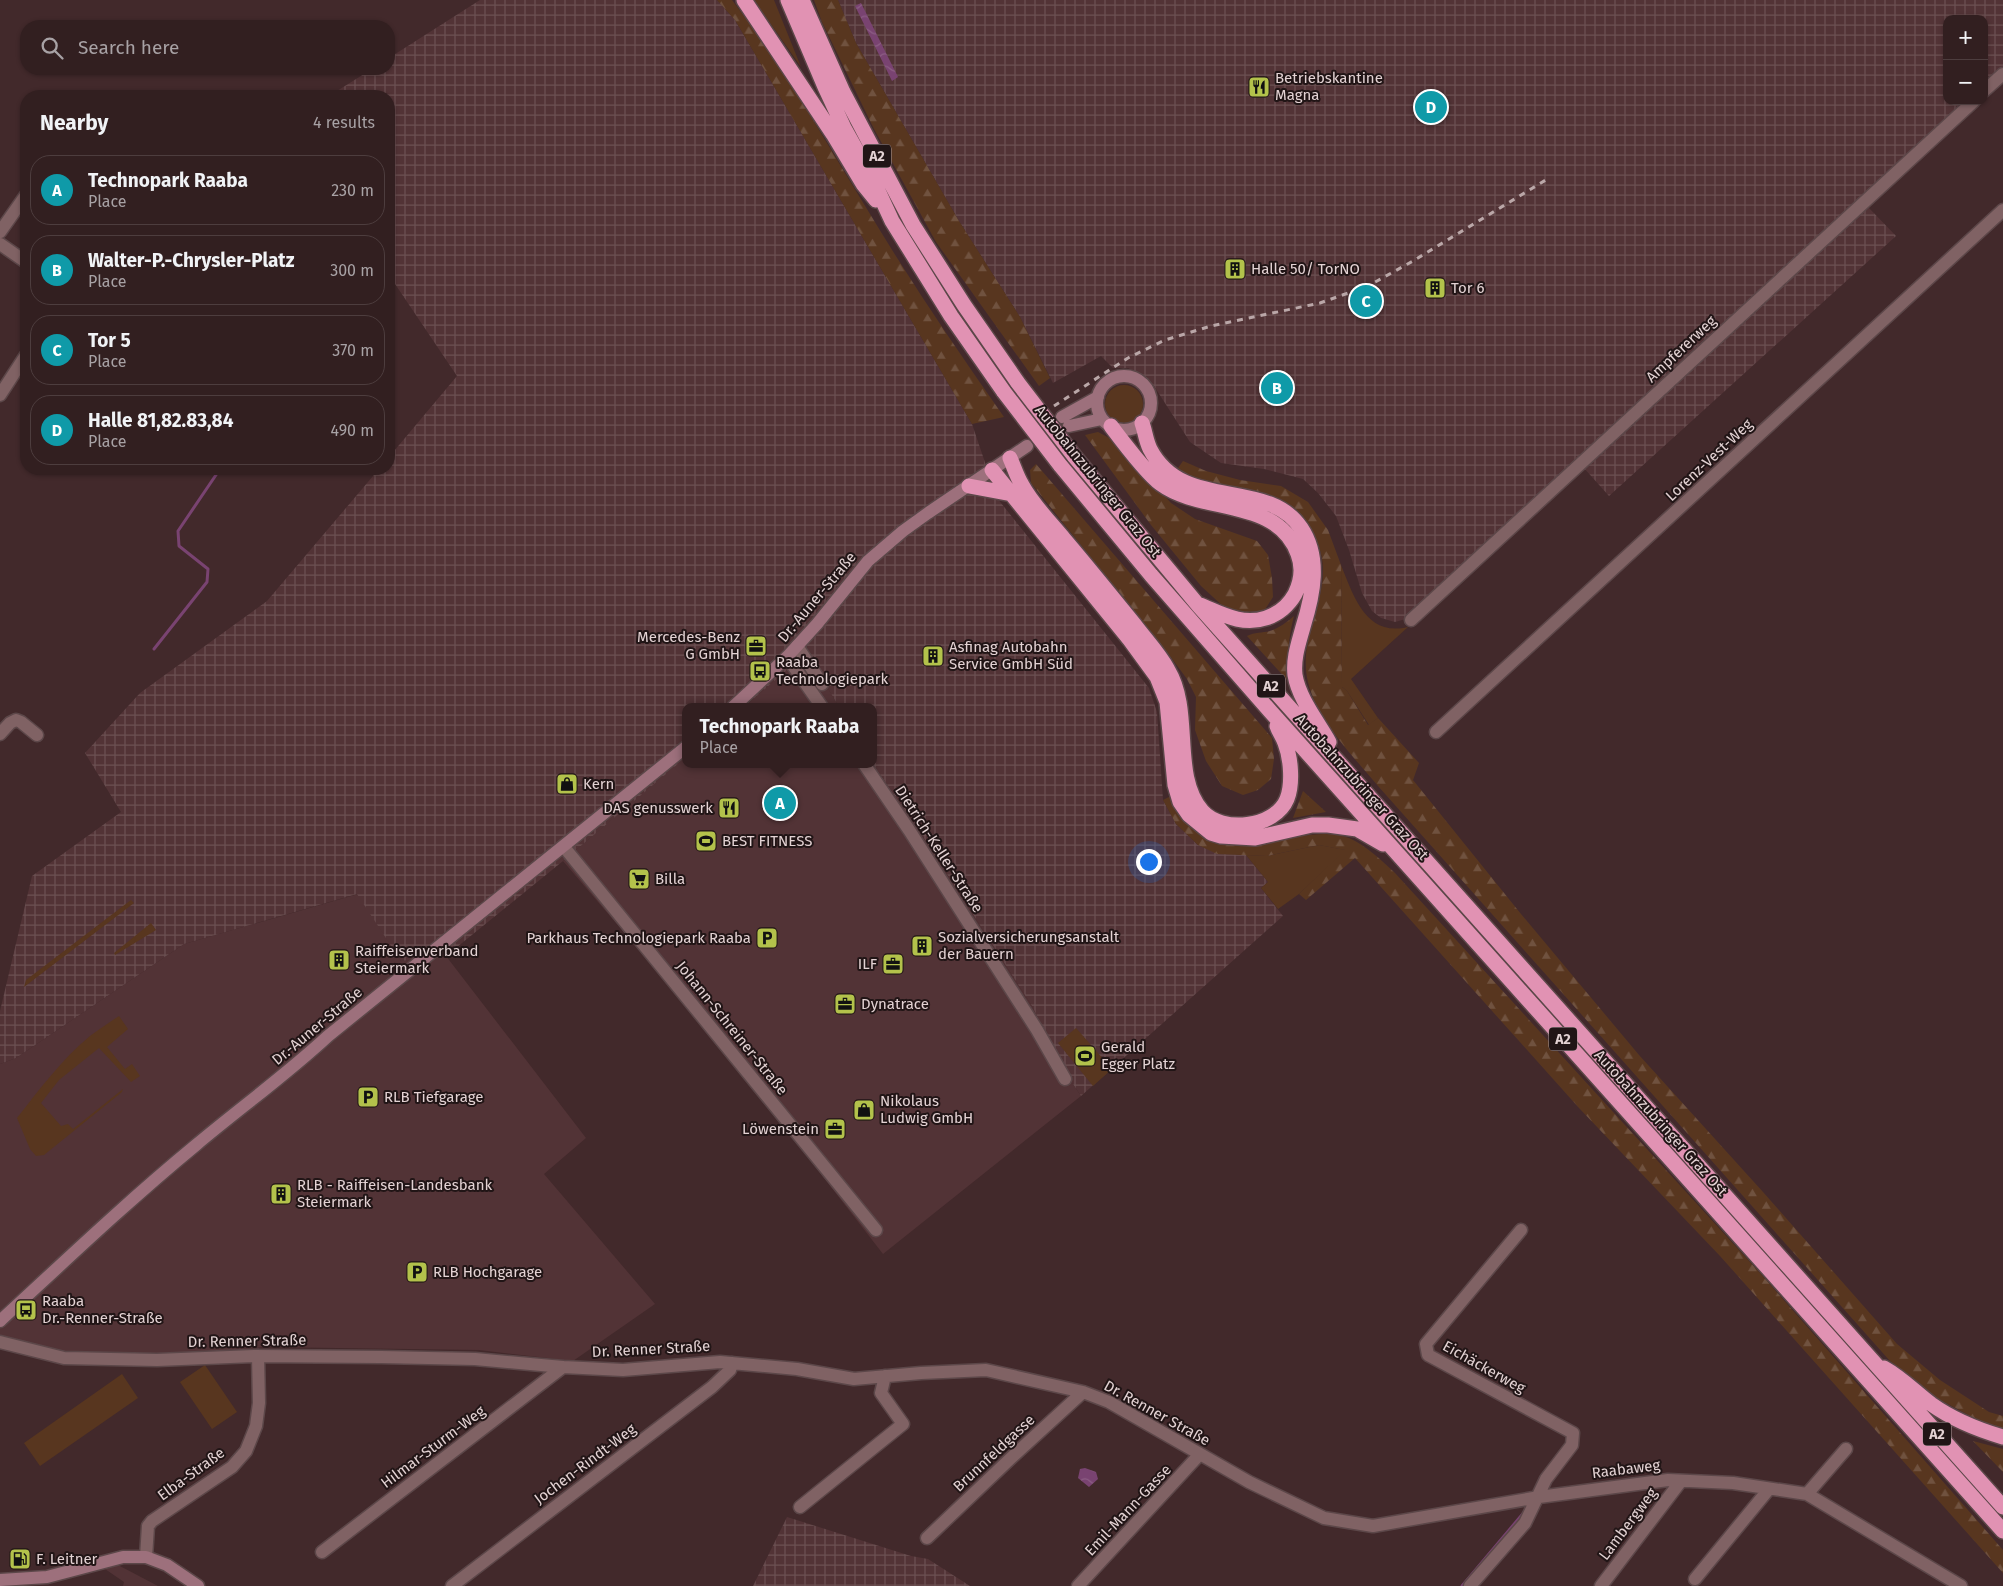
<!DOCTYPE html>
<meta charset="utf-8">
<style>
body{margin:0;font-family:"Fira Sans",sans-serif;background:#3d2c2d;color:#f1f3f6}
.controls{position:absolute;right:15px;top:15px;display:grid;overflow:hidden;border-radius:10px;box-shadow:0 1px 4px #0004}
.controls button{width:45px;height:45px;display:grid;place-items:center;padding:0;border:0;border-bottom:1px solid #4d3d3e;background:#321f20;color:#f1f3f6;font:25px sans-serif}
.you{position:absolute;left:1148px;top:861px;width:18px;height:18px;margin:-12px;border:4px solid #fff;border-radius:50%;background:#1a73e8;box-shadow:0 0 0 8px #1a73e833}
.badge{display:grid;place-items:center;width:32px;height:32px;border-radius:50%;background:#0b8043;color:#fff;font-size:16px;font-weight:700}
.pin{position:absolute;translate:-50% -50%;border:2px solid #fff;box-shadow:0 1px 5px #0006}
.popup{position:absolute;left:682px;top:703px;width:195px;height:65px;box-sizing:border-box;display:grid;place-content:center;border-radius:10px;background:#321f20;filter:drop-shadow(0 1px 4px #0005);font-size:16px;white-space:nowrap;color:#a8a2a5}
.popup b{font-size:19px;color:#f1f3f6}
.popup::after{content:'';position:absolute;left:50%;top:100%;margin-left:-10px;border:10px solid transparent;border-top-color:#321f20}
.list{margin:0;padding:0;list-style:none}
h2{display:flex;justify-content:space-between;align-items:center;height:65px;margin:0;padding:0 20px;font-size:21px}
h2 small{font-size:16px;font-weight:400;color:#a8a2a5}
.list li{display:grid;grid-template-columns:32px 1fr auto;gap:15px;align-items:center;box-sizing:border-box;height:70px;margin:0 10px 10px;padding:0 10px;border:1px solid #4d3d3e;border-radius:20px}
.list b{display:block;font-size:19px;white-space:nowrap}
.list p{margin:0;font-size:16px;white-space:nowrap;color:#a8a2a5}
.list em{font-size:16px;font-style:normal;color:#a8a2a5}
.icon{flex:none;width:28px;height:28px;fill:none;stroke:currentColor;stroke-width:2;stroke-linecap:round;stroke-linejoin:round}
.map{position:relative;flex:none;width:2003px;height:1586px;overflow:hidden}
.search{position:absolute;background:#321f20;box-shadow:0 1px 4px #0004;left:20px;top:20px;width:375px;height:55px;display:flex;align-items:center;gap:12px;box-sizing:border-box;padding:0 18px;border-radius:20px;color:#a8a2a5;font-size:19px}
.panel{position:absolute;background:#321f20;box-shadow:0 1px 4px #0004;left:20px;top:90px;width:375px;height:385px;border-radius:20px}
.map>svg:first-child{display:block}
.built{fill:#523336}
.industrial{fill:url(#industrial-grid)}
.green{fill:#58361f}
.forest{fill:url(#forest-firs)}
.water{fill:url(#water-waves)}
.lines{fill:none;stroke-linecap:round;stroke-linejoin:round}
.stream{stroke:#794371;stroke-width:3}
.street-casing{stroke:#5c4749;stroke-width:15}
.secondary-casing{stroke:#5c4749;stroke-width:15}
.highway-casing{stroke:#5c4749;stroke-width:18}
.street{stroke:#806264;stroke-width:12}
.secondary{stroke:#9d707c;stroke-width:12}
.highway{stroke:#e192b3;stroke-width:15}
.rail{stroke:#baa7a8;stroke-width:3;stroke-dasharray:6 6;stroke-linecap:butt}
.highway-bridge-casing{stroke:#5c4749;stroke-width:18;stroke-linecap:butt}
.highway-bridge{stroke:#e192b3;stroke-width:15}
.labels{text-anchor:middle;stroke-width:4;stroke-linejoin:round;paint-order:stroke}
.shield{fill:#211516;stroke:#a9999a;stroke-width:1}
.shield-label{font-size:14px;font-weight:bold;fill:#e3d2d3}
.poi-label{font-size:15px;fill:#e3d2d3;stroke:#211516;text-anchor:start}
.street-label{font-size:15px;fill:#e3d2d3;stroke:#211516}
</style>
<div class="map">
<svg width="2003" height="1586" viewBox="0 0 2003 1586">
<defs>
<pattern id="industrial-grid" width="8" height="8" patternUnits="userSpaceOnUse" patternTransform="scale(1.25)"><rect width="8" height="8" fill="#523336"/><path d="M0 4h8M4 0v8" fill="none" stroke="#6b5052"/></pattern>
<pattern id="forest-firs" width="22" height="20" patternUnits="userSpaceOnUse" patternTransform="scale(1.25)"><rect width="22" height="20" fill="#58361f"/><path d="M5 1l3.5 6h-7zM16 11l3.5 6h-7z" fill="#70523f"/></pattern>
<pattern id="water-waves" width="16" height="10" patternUnits="userSpaceOnUse" patternTransform="scale(1.25)"><rect width="16" height="10" fill="#794371"/><path d="M0 5q4-4 8 0t8 0" fill="none" stroke="#8c5d84"/></pattern>
</defs>
<rect width="100%" height="100%" fill="#42292b"/>
<path class="built" d="M807 652 839 707H744Z
M686 756V764H873L920 832 1032 1006 1067 1075 1081 1096 883 1254 761 1097 662 977 563 861Z
M358 894 401 961 446 956 586 1138 544 1174 655 1304 573 1361 479 1350 264 1347 153 1358 66 1353 0 1335V1064L16 1058 184 944Z
M118 1565 158 1586H123L124 1582 105 1569Z"/>
<path class="industrial" d="M480 0H717L735 20 972 424 997 498 1149 688 1157 712 1163 800 1176 824 1198 845 1217 853 1246 855 1268 882 1261 888 1283 916 1081 1096 1067 1075 1032 1006 920 832 873 764 874 707H839L807 653 744 707H686V757L563 861 446 956 401 961 357 894 184 944 16 1058 0 1064V1011L32 876 121 812 85 753 140 693 267 601 379 469H389V457L457 376 389 275V96H329L372 69H389V58Z
M838 0H2003V67L1984 84V19H1947V101H1966L1409 618 1395 622 1381 618 1372 611 1362 593 1349 550 1336 516 1318 493 1303 479 1264 469 1221 463 1190 442 1154 386 1142 375 1128 368H1113L1101 356 1053 383 1020 317 959 221 856 43Z
M1868 207 1896 236 1609 496 1583 467Z
M787 1517 911 1556 928 1559 970 1586H753Z"/>
<path class="green" d="M754 0H774L801 67Z
M1105 404a19 19 0 1 1 38 0a19 19 0 1 1-38 0Z
M1341 565C1354 597 1366 637 1408 627L1351 679 1378 718 1369 725 1347 691 1342 687Z
M1319 845 1346 850 1299 894 1278 909 1261 888 1268 882 1246 855 1267 856Z
M131 900 134 903 24 987 26 980Z
M151 923 156 930 115 955 114 953Z
M119 1016 128 1029 107 1047 125 1069 132 1064 140 1076 131 1082 99 1048 59 1080 41 1103 61 1126 68 1124 73 1129 123 1089 122 1092 44 1155 36 1156 30 1149 17 1118C39 1090 62 1059 90 1036 99 1029 109 1023 119 1016Z
M1076 1028 1112 1069 1093 1086 1058 1043Z
M205 1365 237 1412 212 1429 180 1382Z
M122 1374 138 1398 40 1466 24 1443Z"/>
<path class="forest" d="M717 0H732C784 68 825 141 870 214 912 284 957 350 1004 417L972 424 735 20Z
M814 0H838L856 43 959 221 1020 317 1050 378 1039 386 936 242 874 129 822 22Z
M1098 432 1113 440 1171 503 1195 519 1257 541 1268 555 1272 578 1273 597 1264 611 1247 612 1225 608 1201 586 1151 525 1085 435Z
M1183 461 1206 471 1240 480 1281 486 1308 502 1328 530 1341 565 1342 687 1347 691 1368 725 1378 718 1419 763 1413 780 1521 914 1639 1055 1763 1192 1897 1344 1940 1380 1989 1412 2003 1416V1430L1991 1427 1931 1395 1890 1361 1378 786C1353 756 1317 720 1308 682 1295 629 1343 586 1313 534 1310 529 1307 522 1303 518 1281 496 1252 493 1223 487 1216 486 1207 485 1200 482 1193 479 1185 473 1178 468Z
M1036 464 1272 738 1274 759 1271 779 1258 790 1243 795 1222 786 1206 761 1195 730 1196 697 1187 679 1167 652 1031 483 1030 470Z
M1294 616C1288 639 1287 659 1289 682L1247 636C1255 632 1262 633 1270 631 1279 628 1287 622 1294 616Z
M1303 791 1326 812 1293 818Z
M1171 796C1182 808 1198 829 1210 838 1240 860 1310 822 1349 838 1367 846 1381 860 1395 873L1760 1273 2003 1550V1573L1720 1256 1579 1108 1355 858 1306 900 1299 894 1345 850 1319 845 1267 856 1217 854 1198 845 1176 824 1163 800Z
M1973 1441 2003 1449V1472Z"/>
<path class="water" d="M861 3 898 77 892 81 855 6Z
M1085 1468 1096 1472 1098 1479 1089 1487 1078 1478 1080 1469Z"/>
<g class="lines">
<path class="stream" d="M154 649 207 582 208 569 179 546 178 531 220 469
M1462 1586 1526 1510"/>
<g class="street-casing">
<path id="street" d="M1984 91 2003 74
M0 232 26 195
M0 244 26 262
M0 395 26 355
M1411 620 1974 101
M797 646 822 684
M787 657 822 707
M1436 732 2003 210
M0 734 10 723 16 720 21 722 37 735
M864 764 909 830 1037 1030 1065 1079
M564 847 876 1230
M0 1342 64 1358 157 1360 254 1356 381 1357 475 1359 563 1367 623 1370 720 1362 797 1369 854 1379 921 1373 986 1370 1083 1392 1109 1402 1249 1482 1324 1518 1373 1526 1539 1497 1668 1480 1733 1483 1807 1494 1961 1586
M1807 1494 1846 1449
M800 1507 903 1424 881 1393 885 1376
M927 1538 1011 1458 1083 1392
M322 1552 563 1367
M146 1557 148 1526 152 1521 232 1467 246 1451 256 1426 259 1403 258 1356
M1695 1579 1769 1489
M452 1586 712 1387 730 1370 732 1363
M1078 1586 1200 1454
M1470 1586 1525 1523 1546 1479 1572 1445 1573 1433 1428 1355 1426 1344 1521 1230
M1601 1586 1681 1481"/>
</g>
<g class="secondary-casing">
<path id="secondary" d="M1097 403a27 27 0 1 1 54 0a27 27 0 1 1-54 0Z
M1062 417 1098 397
M1069 426 1102 419
M733 707 787 657 817 624 868 561 903 531 928 513 1027 446
M0 1321C65 1261 128 1201 196 1145 240 1108 286 1075 328 1036L686 747
M0 1580 47 1577 123 1557H146L167 1565 198 1586"/>
</g>
<g class="highway-casing">
<path id="highway" d="M744 0 833 134 863 184 876 200
M788 0 825 87 844 128 873 180 892 221 951 316 1004 392
M802 0 843 92 913 225 964 305 1018 383
M1142 423C1145 431 1146 441 1150 449 1183 513 1267 477 1301 528 1321 558 1313 595 1303 627 1299 642 1293 658 1295 675 1299 699 1318 722 1329 742
M1111 426C1123 442 1146 473 1161 484 1202 514 1278 497 1298 554 1303 567 1301 582 1295 594 1289 605 1278 614 1266 618 1242 626 1222 614 1200 605
M1074 456 1198 605 2003 1507
M1010 458C1014 467 1017 477 1022 485 1033 505 1050 522 1064 539 1088 567 1111 596 1134 624 1145 639 1159 653 1168 670 1193 712 1171 775 1202 811 1222 834 1275 828 1287 799 1293 784 1291 758 1285 743 1283 737 1279 732 1277 726
M1060 465 1151 575 1270 711 2003 1531
M992 470 1130 640 1157 677 1167 702 1175 785 1180 802 1189 815 1211 833 1221 836 1255 838 1312 825H1328L1357 829 1383 844
M969 486 1012 494
M1884 1368C1902 1378 1915 1392 1931 1404 1952 1419 1979 1430 2003 1437"/>
</g>
<use href="#street" class="street"/>
<use href="#secondary" class="secondary"/>
<use href="#highway" class="highway"/>
<path class="rail" d="M1054 406 1128 358 1165 340 1211 326 1320 303 1368 286 1413 261 1549 178"/>
<g class="highway-bridge-casing">
<path id="highway-bridge" d="M1018 383 1074 456
M1004 392 1060 465"/>
</g>
<use href="#highway-bridge" class="highway-bridge"/>
</g>
<defs>
<g id="restaurant-square" transform="scale(1.125)"><rect x="-9" y="-9" width="18" height="18" rx="4" fill="#b3c24b" stroke="#211516"/><path d="M-5-6h1v4h1v-4h1v4h1v-4h1v5L-1.5 .5V6h-2V.5L-5-1ZM5-6V6H3V1.5H1.5Q1.5-4 5-6Z" fill="#111"/></g>
<g id="building-square" transform="scale(1.125)"><rect x="-9" y="-9" width="18" height="18" rx="4" fill="#b3c24b" stroke="#211516"/><path d="M-4-6H4V6H1V3H-1V6H-4ZM-2.5-4.3h1.7v1.8h-1.7ZM.8-4.3h1.7v1.8H.8ZM-2.5-1h1.7V.8h-1.7ZM.8-1h1.7V.8H.8Z" fill="#111"/></g>
<g id="office-square" transform="scale(1.125)"><rect x="-9" y="-9" width="18" height="18" rx="4" fill="#b3c24b" stroke="#211516"/><path d="M-6-3h4V-5.5h4V-3h4V5H-6ZM-1-4.5V-3h2v-1.5ZM-6 0V1H6V0Z" fill="#111"/></g>
<g id="bus-square" transform="scale(1.125)"><rect x="-9" y="-9" width="18" height="18" rx="4" fill="#b3c24b" stroke="#211516"/><path d="M-5-6H5V4H4V6H2V4H-2V6H-4V4H-5ZM-3.5-4V0h7V-4ZM-3.5 1.2v1.5H-2V1.2ZM2 1.2v1.5H3.5V1.2Z" fill="#111"/></g>
<g id="shop-square" transform="scale(1.125)"><rect x="-9" y="-9" width="18" height="18" rx="4" fill="#b3c24b" stroke="#211516"/><path d="M-5-2.5h2.3a2.7 3.5 0 0 1 5.4 0H5L5.5 6h-11ZM-1.5-2.5h3a1.5 2.3 0 0 0-3 0Z" fill="#111"/></g>
<g id="stadium-square" transform="scale(1.125)"><rect x="-9" y="-9" width="18" height="18" rx="4" fill="#b3c24b" stroke="#211516"/><path d="M0-5a6.5 5 0 1 0 0 10a6.5 5 0 1 0 0-10ZM-3.5-1.8h7v3.6h-7Z" fill="#111"/></g>
<g id="supermarket-square" transform="scale(1.125)"><rect x="-9" y="-9" width="18" height="18" rx="4" fill="#b3c24b" stroke="#211516"/><path d="M-6-5.5h2.5l.6 2H6L4.5 2H-2.5L-4.4-4H-6ZM-1.5 3.2a1.3 1.3 0 1 0 .1 0ZM3 3.2a1.3 1.3 0 1 0 .1 0Z" fill="#111"/></g>
<g id="parking-square" transform="scale(1.125)"><rect x="-9" y="-9" width="18" height="18" rx="4" fill="#b3c24b" stroke="#211516"/><path d="M-3.5-5.5H1a3.5 3.5 0 0 1 0 7H-1V5.5H-3.5ZM-1-3.4V-.6H.8a1.4 1.4 0 0 0 0-2.8Z" fill="#111"/></g>
<g id="fuel-square" transform="scale(1.125)"><rect x="-9" y="-9" width="18" height="18" rx="4" fill="#b3c24b" stroke="#211516"/><path d="M-5.5-6h7V0h2V4h1.3V-2.5L3-4.5l.8-.8L6-3V5H2.5V1h-1V6h-7ZM-4.2-4.7v3.2H.2V-4.7Z" fill="#111"/></g>
</defs>
<g fill-rule="evenodd">
<use href="#restaurant-square" x="1259" y="87"/>
<use href="#building-square" x="1235" y="269"/>
<use href="#building-square" x="1435" y="288"/>
<use href="#office-square" x="756" y="646"/>
<use href="#building-square" x="933" y="656"/>
<use href="#bus-square" x="760" y="671"/>
<use href="#shop-square" x="567" y="784"/>
<use href="#restaurant-square" x="729" y="808"/>
<use href="#stadium-square" x="706" y="841"/>
<use href="#supermarket-square" x="639" y="879"/>
<use href="#parking-square" x="767" y="938"/>
<use href="#building-square" x="922" y="946"/>
<use href="#building-square" x="339" y="960"/>
<use href="#office-square" x="893" y="964"/>
<use href="#office-square" x="845" y="1004"/>
<use href="#stadium-square" x="1085" y="1056"/>
<use href="#parking-square" x="368" y="1097"/>
<use href="#shop-square" x="864" y="1110"/>
<use href="#office-square" x="835" y="1129"/>
<use href="#building-square" x="281" y="1194"/>
<use href="#parking-square" x="417" y="1272"/>
<use href="#bus-square" x="26" y="1310"/>
<use href="#fuel-square" x="20" y="1559"/>
</g>
<g class="labels">
<g class="shield">
<rect x="863" y="144.5" width="28" height="23" rx="4"/>
<rect x="1257" y="674.5" width="28" height="23" rx="4"/>
<rect x="1549" y="1027.5" width="28" height="23" rx="4"/>
<rect x="1923" y="1422.5" width="28" height="23" rx="4"/>
</g>
<g class="shield-label">
<text x="877" y="161">A2</text>
<text x="1271" y="691">A2</text>
<text x="1563" y="1044">A2</text>
<text x="1937" y="1439">A2</text>
</g>
<g class="poi-label">
<text x="1275" y="83">Betriebskantine<tspan x="1275" dy="17">Magna</tspan></text>
<text x="1251" y="274">Halle 50/ TorNO</text>
<text x="1451" y="293">Tor 6</text>
<text x="740" y="642" text-anchor="end">Mercedes-Benz<tspan x="740" dy="17">G GmbH</tspan></text>
<text x="949" y="652">Asfinag Autobahn<tspan x="949" dy="17">Service GmbH Süd</tspan></text>
<text x="776" y="667">Raaba<tspan x="776" dy="17">Technologiepark</tspan></text>
<text x="583" y="789">Kern</text>
<text x="713" y="813" text-anchor="end">DAS genusswerk</text>
<text x="722" y="846">BEST FITNESS</text>
<text x="655" y="884">Billa</text>
<text x="938" y="942">Sozialversicherungsanstalt<tspan x="938" dy="17">der Bauern</tspan></text>
<text x="751" y="943" text-anchor="end">Parkhaus Technologiepark Raaba</text>
<text x="355" y="956">Raiffeisenverband<tspan x="355" dy="17">Steiermark</tspan></text>
<text x="877" y="969" text-anchor="end">ILF</text>
<text x="861" y="1009">Dynatrace</text>
<text x="1101" y="1052">Gerald<tspan x="1101" dy="17">Egger Platz</tspan></text>
<text x="384" y="1102">RLB Tiefgarage</text>
<text x="880" y="1106">Nikolaus<tspan x="880" dy="17">Ludwig GmbH</tspan></text>
<text x="819" y="1134" text-anchor="end">Löwenstein</text>
<text x="297" y="1190">RLB - Raiffeisen-Landesbank<tspan x="297" dy="17">Steiermark</tspan></text>
<text x="433" y="1277">RLB Hochgarage</text>
<text x="42" y="1306">Raaba<tspan x="42" dy="17">Dr.-Renner-Straße</tspan></text>
<text x="36" y="1564">F. Leitner</text>
</g>
<g class="street-label">
<text transform="translate(1681 349) rotate(-43)" y="5">Ampfererweg</text>
<text transform="translate(1709 460) rotate(-43)" y="5">Lorenz-Vest-Weg</text>
<text transform="translate(1098 481) rotate(51)" y="5">Autobahnzubringer Graz Ost</text>
<text transform="translate(817 597) rotate(-50)" y="5">Dr.-Auner-Straße</text>
<text transform="translate(1362 787) rotate(48)" y="5">Autobahnzubringer Graz Ost</text>
<text transform="translate(939 849) rotate(57)" y="5">Dietrich-Keller-Straße</text>
<text transform="translate(317 1026) rotate(-40)" y="5">Dr.-Auner-Straße</text>
<text transform="translate(732 1028) rotate(51)" y="5">Johann-Schreiner-Straße</text>
<text transform="translate(1661 1123) rotate(48)" y="5">Autobahnzubringer Graz Ost</text>
<text transform="translate(247 1341) rotate(-1)" y="5">Dr. Renner Straße</text>
<text transform="translate(651 1349) rotate(-3)" y="5">Dr. Renner Straße</text>
<text transform="translate(1484 1367) rotate(29)" y="5">Eichäckerweg</text>
<text transform="translate(1157 1413) rotate(29)" y="5">Dr. Renner Straße</text>
<text transform="translate(433 1447) rotate(-37)" y="5">Hilmar-Sturm-Weg</text>
<text transform="translate(994 1453) rotate(-43)" y="5">Brunnfeldgasse</text>
<text transform="translate(585 1464) rotate(-37)" y="5">Jochen-Rindt-Weg</text>
<text transform="translate(1626 1469) rotate(-7)" y="5">Raabaweg</text>
<text transform="translate(191 1474) rotate(-36)" y="5">Elba-Straße</text>
<text transform="translate(1128 1510) rotate(-47)" y="5">Emil-Mann-Gasse</text>
<text transform="translate(1628 1524) rotate(-53)" y="5">Lambergweg</text>
</g>
</g>
</svg>
<div class="controls">
<button>+</button>
<button>−</button>
</div>
<div class="you"></div>
<div class="pin badge" style="left:780px;top:803px;background:#0f9aa8">A</div>
<div class="popup"><b>Technopark Raaba</b>Place</div>
<div class="pin badge" style="left:1277px;top:388px;background:#0f9aa8">B</div>
<div class="pin badge" style="left:1366px;top:301px;background:#0f9aa8">C</div>
<div class="pin badge" style="left:1431px;top:107px;background:#0f9aa8">D</div>
<div class="search"><svg class="icon" aria-label="search" viewBox="0 0 24 24"><circle cx="10" cy="10" r="6"/><path d="M15 15l6 6"/></svg>Search here</div>
<section class="panel">
<h2>Nearby<small>4 results</small></h2>
<ul class="list">
<li><span class="badge" style="background:#0f9aa8">A</span><div><b>Technopark Raaba</b><p>Place</p></div><em>230 m</em></li>
<li><span class="badge" style="background:#0f9aa8">B</span><div><b>Walter-P.-Chrysler-Platz</b><p>Place</p></div><em>300 m</em></li>
<li><span class="badge" style="background:#0f9aa8">C</span><div><b>Tor 5</b><p>Place</p></div><em>370 m</em></li>
<li><span class="badge" style="background:#0f9aa8">D</span><div><b>Halle 81,82.83,84</b><p>Place</p></div><em>490 m</em></li>
</ul>
</section>
</div>
